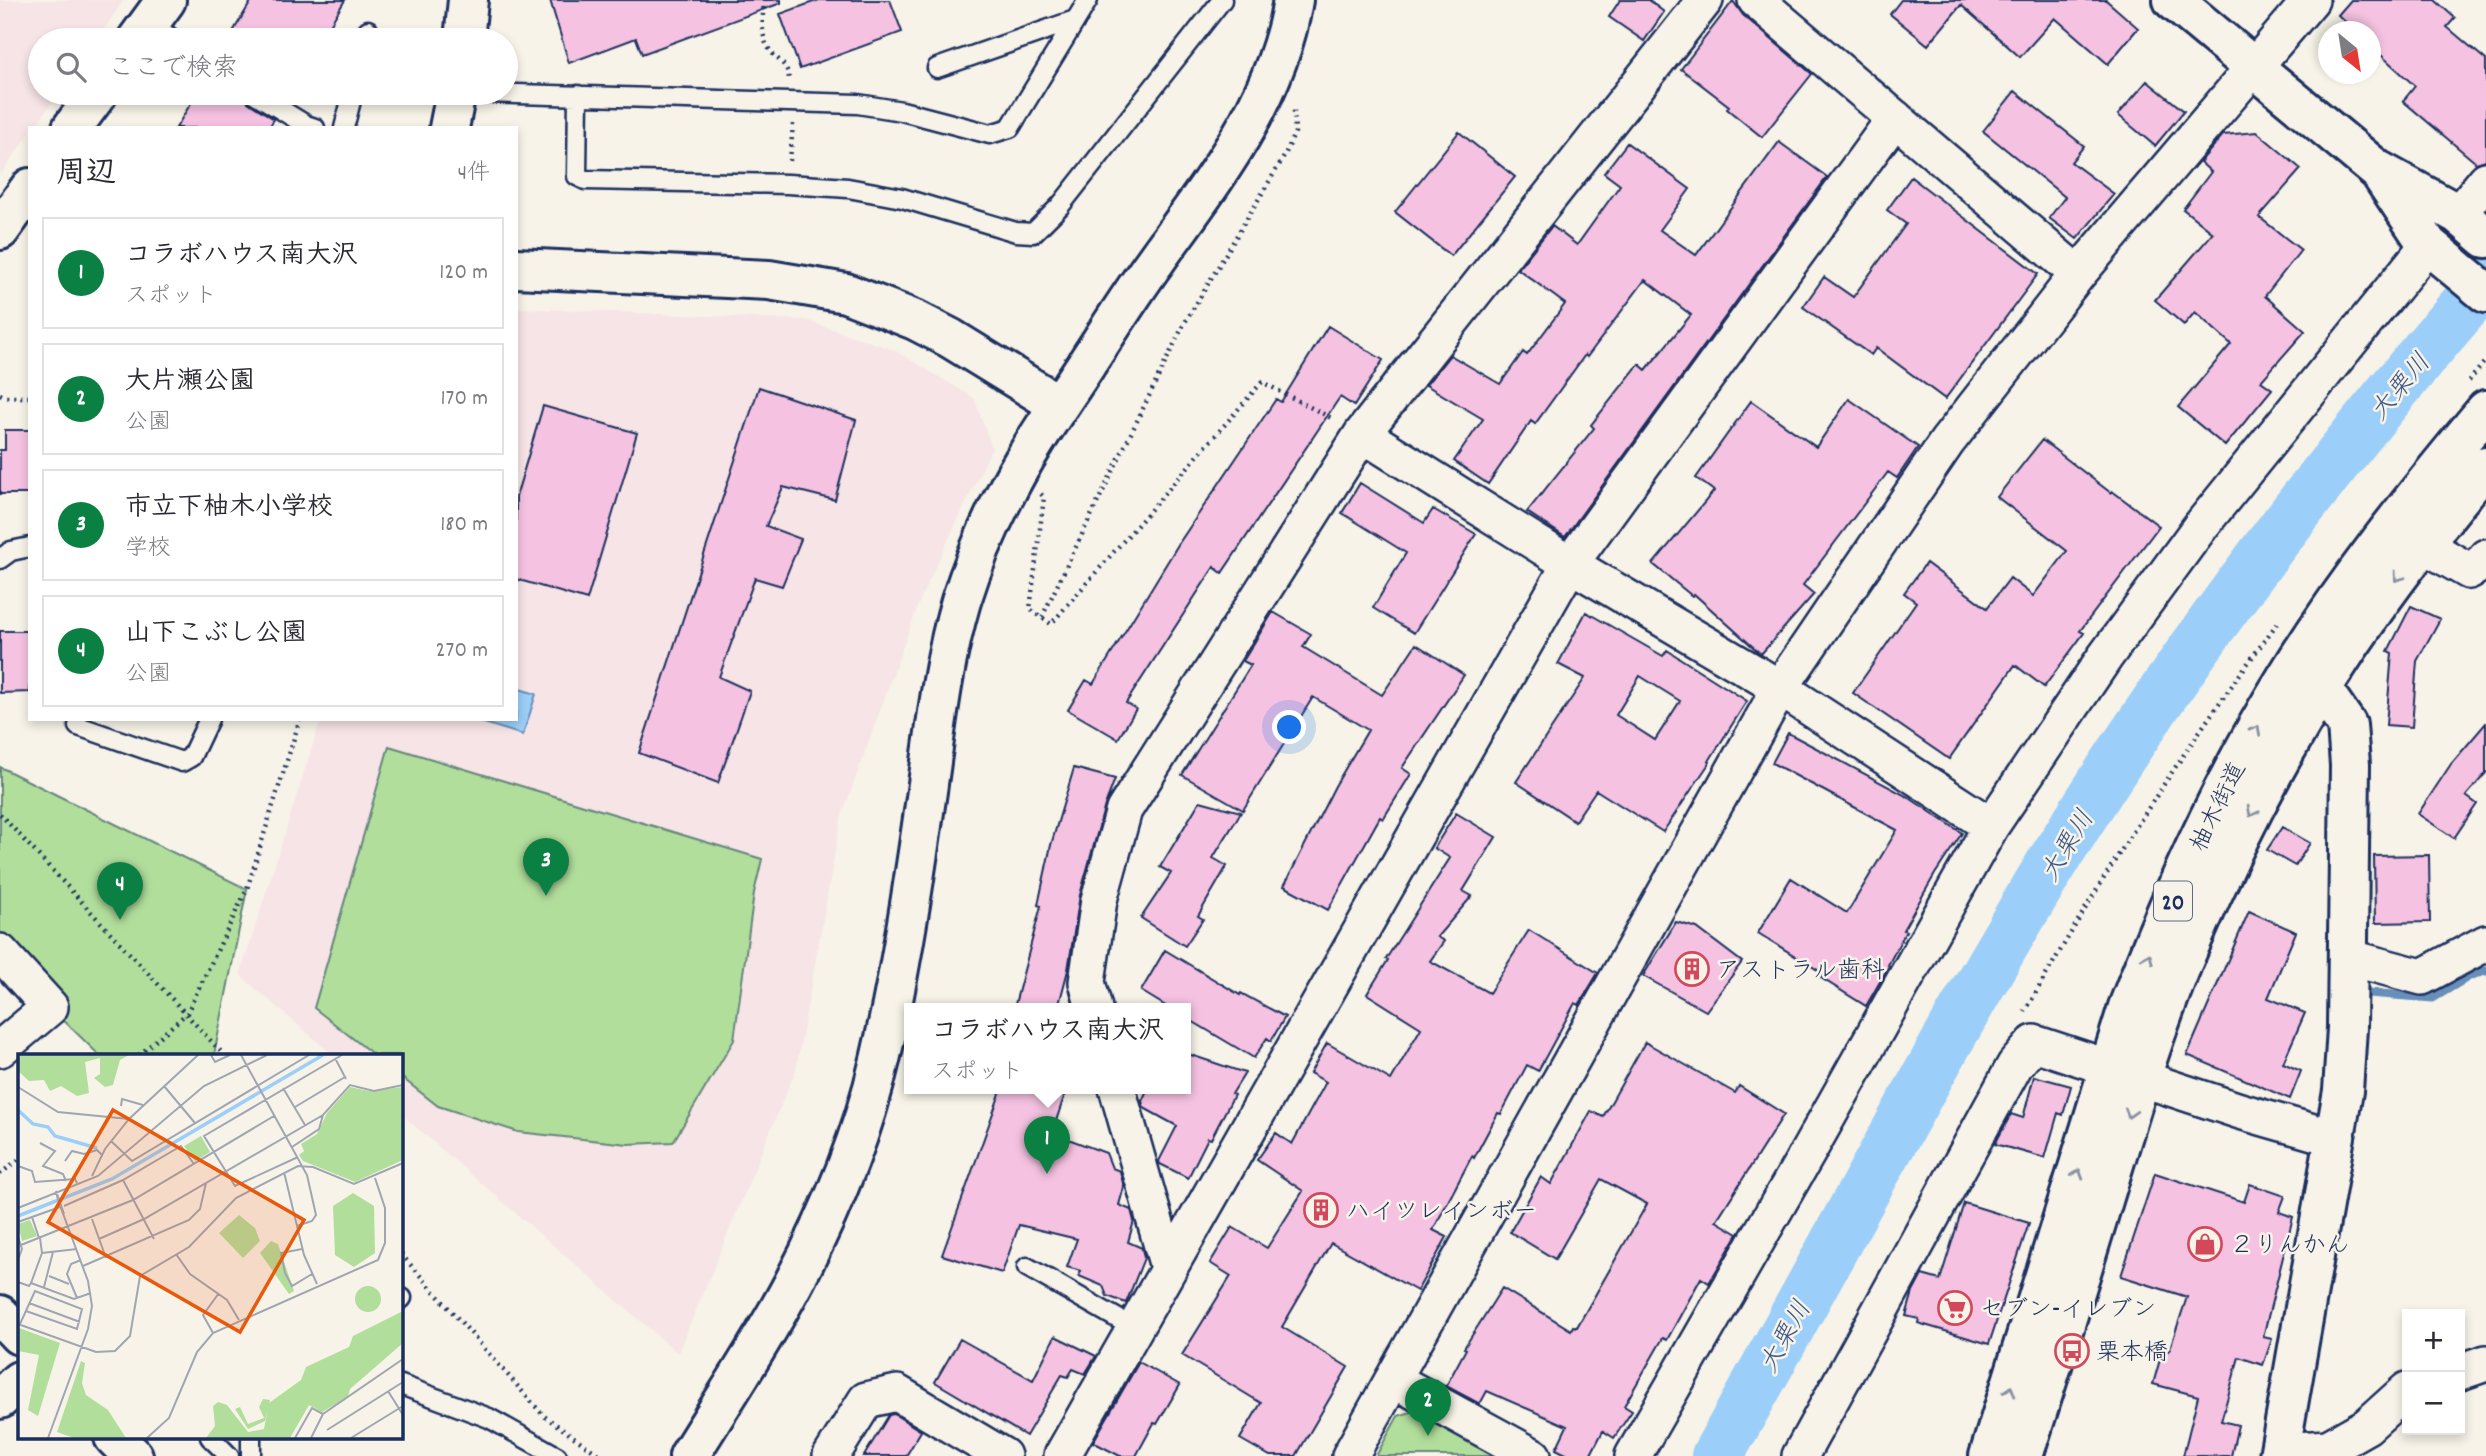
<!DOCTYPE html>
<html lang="ja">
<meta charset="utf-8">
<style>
body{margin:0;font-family:Dekko,"Klee One",sans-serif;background:#f7f7f7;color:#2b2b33}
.controls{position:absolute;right:21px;bottom:21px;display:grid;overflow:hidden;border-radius:0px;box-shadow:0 4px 10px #0003}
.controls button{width:63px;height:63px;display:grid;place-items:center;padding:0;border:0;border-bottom:2px solid #e1e1e2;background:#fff;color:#2b2b33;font:35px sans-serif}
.compass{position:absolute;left:2318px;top:21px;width:63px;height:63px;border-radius:50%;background:#fff;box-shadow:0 4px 10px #0003;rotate:150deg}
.you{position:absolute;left:1290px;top:728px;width:24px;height:24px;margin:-18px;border:5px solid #fff;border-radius:50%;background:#1a73e8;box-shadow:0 0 0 10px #1a73e833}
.badge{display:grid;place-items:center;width:46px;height:46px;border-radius:50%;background:#0b8043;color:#fff;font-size:23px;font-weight:700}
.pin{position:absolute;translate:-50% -58px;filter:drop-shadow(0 2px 4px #0008)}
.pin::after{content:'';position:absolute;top:37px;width:24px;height:21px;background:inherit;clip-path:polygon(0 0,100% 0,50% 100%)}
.popup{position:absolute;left:904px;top:1003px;width:287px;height:91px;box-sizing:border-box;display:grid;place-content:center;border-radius:0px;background:#fff;filter:drop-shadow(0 2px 5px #0005);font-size:23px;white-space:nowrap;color:#7c7c81}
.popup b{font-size:26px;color:#2b2b33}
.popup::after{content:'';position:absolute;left:50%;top:100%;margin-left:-14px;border:14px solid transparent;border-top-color:#fff}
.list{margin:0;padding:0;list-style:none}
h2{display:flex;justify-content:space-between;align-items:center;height:91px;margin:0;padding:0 28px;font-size:30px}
h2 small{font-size:23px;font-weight:400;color:#7c7c81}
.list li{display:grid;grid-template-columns:46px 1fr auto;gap:21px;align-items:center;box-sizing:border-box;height:112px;margin:0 14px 14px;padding:0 14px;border:2px solid #e1e1e2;border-radius:0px}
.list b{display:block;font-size:26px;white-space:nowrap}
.list p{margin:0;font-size:23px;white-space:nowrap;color:#7c7c81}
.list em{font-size:23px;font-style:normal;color:#7c7c81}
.icon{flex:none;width:38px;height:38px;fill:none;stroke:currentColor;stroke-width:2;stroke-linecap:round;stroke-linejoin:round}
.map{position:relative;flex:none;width:2486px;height:1456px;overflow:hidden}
.search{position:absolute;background:#fff;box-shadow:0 4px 10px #0003;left:28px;top:28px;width:490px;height:77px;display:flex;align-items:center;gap:18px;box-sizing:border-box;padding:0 24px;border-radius:38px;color:#7c7c81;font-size:26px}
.panel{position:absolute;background:#fff;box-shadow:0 4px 10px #0003;left:28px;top:126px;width:490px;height:595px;border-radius:0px}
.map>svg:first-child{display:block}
.built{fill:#f6e4e6}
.green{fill:#b2de9c;stroke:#66867d;stroke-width:2}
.water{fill:#9bcef8;stroke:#688eba;stroke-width:2}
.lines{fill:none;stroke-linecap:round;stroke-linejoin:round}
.stream{stroke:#688eba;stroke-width:9}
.river{stroke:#9bcef8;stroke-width:52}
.building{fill:#f5c2e1;stroke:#1b2f5e;stroke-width:2;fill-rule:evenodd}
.lane-casing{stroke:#1b2f5e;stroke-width:23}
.street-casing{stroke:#1b2f5e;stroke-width:40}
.secondary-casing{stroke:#1b2f5e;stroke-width:44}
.primary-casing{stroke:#1b2f5e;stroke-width:44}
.path{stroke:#1b2f5e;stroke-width:4.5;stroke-dasharray:2 5;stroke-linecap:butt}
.lane{stroke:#f7f3e8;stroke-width:18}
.street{stroke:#f7f3e8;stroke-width:35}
.secondary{stroke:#f7f3e8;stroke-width:38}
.primary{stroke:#f7f3e8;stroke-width:38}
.oneway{stroke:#8991a3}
.labels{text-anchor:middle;stroke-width:5;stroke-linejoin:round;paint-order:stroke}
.shield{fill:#f7f3e8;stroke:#5d6a87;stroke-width:2}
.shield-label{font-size:23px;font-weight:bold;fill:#1b2f5e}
.street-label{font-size:24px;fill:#1b2f5e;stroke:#f7f3e8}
.poi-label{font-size:24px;fill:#1b2f5e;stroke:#f7f3e8;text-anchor:start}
.water-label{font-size:26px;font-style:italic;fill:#3b5784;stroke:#f7f3e8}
.inset-river{fill:none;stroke:#9bcef8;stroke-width:3.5}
.inset-road{fill:none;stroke:#9fa5b1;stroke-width:2}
.view{fill:#e8590c;fill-opacity:0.15;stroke:#e8590c;stroke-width:3.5}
.inset-edge{fill:none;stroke:#1b2f5e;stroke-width:3.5}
</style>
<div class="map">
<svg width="2486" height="1456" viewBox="0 0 2486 1456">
<rect width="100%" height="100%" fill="#f7f3e8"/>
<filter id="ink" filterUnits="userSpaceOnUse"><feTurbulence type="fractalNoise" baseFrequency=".0143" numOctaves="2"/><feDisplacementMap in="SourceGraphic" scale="14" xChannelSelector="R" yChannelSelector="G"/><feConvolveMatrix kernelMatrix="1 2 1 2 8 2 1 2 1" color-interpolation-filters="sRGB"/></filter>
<g filter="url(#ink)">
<path class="built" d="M0 0H124L96 40H40V93H58L34 128H30V133L0 175Z
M516 308 805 320 894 350 974 398 992 448 921 597 841 818 796 1069 678 1353 401 1114V1055H333L240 975 321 719H516Z"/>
<path class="green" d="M389 746 762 859 754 893 734 1040 673 1142 628 1144 518 1132 438 1106 401 1077V1055H374L314 1008Z
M0 767 247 889 214 1055H99L50 1007 0 952Z
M1420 1409 1505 1456H1376L1398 1416Z"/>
<path class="water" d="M516 688 536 694 523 735 471 719H516Z"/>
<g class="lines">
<path class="stream" d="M2368 993 2433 998 2471 975 2486 971"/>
<path class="river" d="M1717 1456C1845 1231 1963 998 2104 781 2219 605 2348 439 2486 281"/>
</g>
<path class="building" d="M252 0H345L321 40H228Z
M550 0H781V3L642 54 636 38 569 63Z
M819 0H890L902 32 800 69 780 14Z
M1620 0H1648L1664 12 1644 41 1609 17Z
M1901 0H2106L2138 28 2108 64 2055 18 2020 57 1961 5 1928 45 1890 14Z
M2351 0H2435L2455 18 2447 27 2486 60V160L2476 163 2403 101 2415 86 2370 45V32H2356L2338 15Z
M1733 1 1743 15 1812 74 1762 137 1727 109 1729 106 1681 69Z
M2147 81 2184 111 2155 146 2118 115Z
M2015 91 2084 146 2071 162 2114 194 2077 239 2049 218 2065 197 1983 131Z
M197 93H243L248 102 274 119 269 128H176Z
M1459 132 1515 177 1451 256 1395 212Z
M2257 132 2301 169 2259 217 2301 250 2265 296 2305 331 2261 381 2272 389 2225 446 2178 407 2231 344 2195 312 2184 325 2155 300 2213 233 2183 209 2211 172 2200 162 2223 135Z
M1779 142 1827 177 1565 537 1527 512 1594 428 1591 425 1639 364 1646 370 1691 315 1645 280 1587 357 1585 355 1535 424 1531 421 1488 484 1454 461 1483 419 1426 385 1450 355 1500 384 1523 352 1527 355 1565 304 1518 269 1552 226 1577 245 1620 185 1604 173 1627 143 1690 189 1660 230 1696 255Z
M1911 177 2038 274 1945 399 1876 348 1871 355 1803 307 1824 277 1853 297 1906 224 1887 210Z
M1328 326 1383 360 1354 406 1340 397 1222 573 1214 567 1126 703 1136 709 1118 739 1068 710 1086 680 1093 684 1179 543 1276 399 1281 402Z
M759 387 856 420 835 500 783 487 766 526 801 539 782 586 755 578 719 677 750 691 718 783 639 753Z
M1849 399 1918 447 1897 478 1888 472 1803 585 1814 594 1761 654 1694 594 1692 596 1653 564 1714 491 1696 478 1751 401 1816 447Z
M543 406 637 433 587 600 516 579V497Z
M5 430H30V494H0V450H5Z
M2042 440 2111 493 2112 491 2159 526 2080 631 2084 633 2044 687 2015 665 1949 759 1853 693 1916 602 1904 593 1926 563 1987 608 2010 578 2033 596 2067 551 1997 497Z
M1360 483 1424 523 1433 509 1476 534 1414 633 1373 608 1406 553 1342 513Z
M2411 606 2440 619 2417 661 2412 727 2386 725 2392 653 2388 651Z
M1273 612 1311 634 1303 647 1382 695 1416 644 1464 675 1402 768 1411 774 1383 819 1380 817 1328 910 1284 886 1335 786 1368 730 1313 697 1243 810 1182 775 1251 665 1243 661Z
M1586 612 1663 656 1667 650 1747 701 1709 761 1710 762 1663 832 1596 790 1575 821 1516 782 1585 678 1558 664ZM1640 676 1680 701 1655 740 1616 715Z
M0 631H30V692L0 693Z
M2486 723V773L2466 796 2477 804 2454 838 2418 814 2451 764Z
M1788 733 1908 797 1962 833 1935 874 1903 930 1906 931 1888 965 1889 966 1866 1006 1821 978 1824 974 1758 933 1791 878 1847 913 1897 830 1772 763Z
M1074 768 1115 779 1105 805 1080 895 1068 970 1058 1008H1014L1041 906 1038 905 1051 845Z
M1200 801 1241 812 1213 858 1227 866 1198 916 1203 919 1185 946 1141 918 1171 873 1160 867Z
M1456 813 1496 837 1463 891 1472 896 1437 937 1444 941 1430 961 1489 993 1529 930 1598 973 1579 1005 1575 1003 1538 1071 1527 1065 1501 1114 1498 1113 1474 1158 1472 1156 1433 1230 1447 1237 1417 1291 1331 1243 1282 1327 1348 1367 1296 1456H1270L1240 1439 1261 1403 1182 1355 1231 1276 1210 1263 1232 1227 1267 1248 1303 1191 1257 1160 1276 1133 1292 1144 1326 1082 1310 1073 1327 1043 1391 1080 1421 1028 1367 994 1388 960 1386 959 1450 858 1434 848Z
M2282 827 2310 843 2295 866 2267 850Z
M2429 855 2430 922 2375 923 2374 856Z
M2249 911 2296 932 2268 998 2305 1013 2283 1063 2301 1071 2290 1099 2187 1055Z
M1676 922 1697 928 1742 962 1706 1011 1643 976Z
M1165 950 1240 995 1241 993 1285 1017 1271 1041 1267 1038 1254 1058 1185 1017V1008H1169L1141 991Z
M1645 1042 1735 1093 1739 1086 1784 1114 1716 1221 1738 1234 1709 1283 1701 1278 1667 1340 1663 1338 1624 1406 1632 1411 1614 1438 1603 1431 1590 1456H1570L1556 1449 1567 1426 1487 1391 1480 1404 1446 1386 1466 1349 1464 1348 1502 1288 1571 1330 1573 1326 1577 1327 1647 1204 1601 1179 1555 1259 1510 1232 1541 1177 1551 1184 1591 1111 1603 1117Z
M1185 1053 1245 1073 1232 1094 1234 1095 1211 1139 1208 1138 1188 1178 1160 1164 1159 1161 1177 1126 1144 1108 1142 1101 1148 1088H1185Z
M2034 1076 2071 1086 2063 1115 2058 1113 2045 1158 1995 1144 2011 1114 2023 1118Z
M1002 1088H1067L1052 1133 1106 1153 1112 1168 1120 1171 1124 1187 1119 1205 1131 1210 1134 1221 1128 1242 1142 1248 1144 1258 1126 1303 1107 1296 1103 1286 1079 1276 1081 1271 1067 1267 1077 1239 1019 1225 1002 1273 942 1255Z
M2155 1173 2244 1202 2250 1184 2285 1196 2279 1212 2293 1217 2263 1337 2272 1339 2263 1365 2239 1357 2221 1421 2238 1425 2231 1456H2183L2198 1396 2153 1384 2163 1349 2169 1351 2187 1297 2121 1276Z
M1964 1203 2029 1223 1989 1344 1918 1323 1919 1319 1906 1316 1913 1292 1922 1275 1940 1280Z
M1055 1336 1096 1356 1085 1374 1073 1369 1068 1377 1062 1375 1026 1436 935 1382 960 1339 1033 1380Z
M1139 1362 1180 1385 1157 1424 1154 1423 1136 1456H1120L1093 1442Z
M894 1414 921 1431 906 1456H864L889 1415Z"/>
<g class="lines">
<g class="lane-casing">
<path id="lane" d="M149 23 174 40
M366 40 368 30
M937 68 1075 20
M254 93 306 125 315 128
M482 93 858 104 902 111 990 134 1010 128 1088 0
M578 95 577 176 585 180 788 184 848 188 902 198 1016 232 1033 233 1060 206 1222 0
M344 128 353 93
M0 559 11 551 30 547
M78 726 182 762 191 757 209 719
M1027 1267 1134 1328
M401 1299 402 1298
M401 1385 489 1418 557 1456
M210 1437 229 1456
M251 1456V1437"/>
</g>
<g class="street-casing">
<path id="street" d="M1756 0 2078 274
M2458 214 2486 180
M1362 434 1570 564 1780 688 1991 826
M2422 544 2469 571 2481 564 2486 557
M0 952 50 1007 0 1049
M2347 957 2422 977 2486 943
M1094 1008 1087 982 1099 900 1124 810 1362 434 1705 0
M1117 1088 1168 1267
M2460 1372 2486 1363
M1394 1380 1533 1456
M2280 1451 2328 1448 2367 1426 2407 1390
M831 1456 866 1400 897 1393 1003 1456
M1062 1456 1570 564 1895 118
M1350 1456 1780 688 1947 442 2078 274 2311 0
M1633 1456 1808 1152 1991 826 2105 657 2200 527 2428 245
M1800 1456 2015 1065 2034 1043 2240 1111 2334 1138"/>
</g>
<g class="secondary-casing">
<path id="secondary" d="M2173 0 2376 169 2458 214 2486 238
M137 40 166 0
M464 40 468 0
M72 128 98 93
M449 128 456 93
M2382 176 2428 245 2486 293
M0 230 30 188
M516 268 769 280 846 293 915 320 950 338 1059 405
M0 1315 19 1335
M0 1399 19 1381
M114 1437 133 1456
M689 1456C724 1399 762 1343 793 1284 830 1214 862 1137 880 1060 901 971 914 881 927 791 936 727 943 662 961 601 972 566 987 530 1004 497 1025 454 1054 413 1080 374 1105 336 1129 297 1156 260 1214 179 1277 101 1293 0
M2279 1456 2343 1091 2347 1028 2350 765 2347 725 2322 689"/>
</g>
<g class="primary-casing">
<path id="primary" d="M1989 1456 2128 1007C2171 894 2222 781 2286 678 2345 582 2414 496 2486 410
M2023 1456C2051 1370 2078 1283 2104 1197 2130 1112 2155 1026 2190 945 2240 828 2300 714 2374 610 2409 560 2447 513 2486 466"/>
</g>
<path class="path" d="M764 0C763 16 760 36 769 49 778 62 789 64 789 81
M790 161 793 124
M2469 381 2486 360
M0 394 6 397H30
M1041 494 1044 497 1030 609 1051 624 1262 382 1333 419
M1042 617 1184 324 1285 155 1295 132 1294 110
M0 814 224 1055
M2025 1012C2101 877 2186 745 2279 621
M139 1055 187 1013 247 889 300 719
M0 1174 19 1159
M401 1254 544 1416 601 1456"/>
<use href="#lane" class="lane"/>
<use href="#street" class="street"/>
<use href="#secondary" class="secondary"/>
<use href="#primary" class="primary"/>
</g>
<defs><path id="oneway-chevron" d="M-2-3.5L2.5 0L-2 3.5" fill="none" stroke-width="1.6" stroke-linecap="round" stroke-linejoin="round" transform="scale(1.75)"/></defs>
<g class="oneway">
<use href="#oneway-chevron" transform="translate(2398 577) rotate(126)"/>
<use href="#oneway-chevron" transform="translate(2256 730) rotate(-61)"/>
<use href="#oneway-chevron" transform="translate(2252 812) rotate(117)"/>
<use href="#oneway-chevron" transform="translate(2148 958) rotate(-68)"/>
<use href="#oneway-chevron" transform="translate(2130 1113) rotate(107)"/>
<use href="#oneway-chevron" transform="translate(2078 1174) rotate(-73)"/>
<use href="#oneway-chevron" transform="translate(2010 1391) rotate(-73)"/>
</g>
</g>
<defs>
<g id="building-ring" transform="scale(1.75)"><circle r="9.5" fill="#f7f3e8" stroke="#d1495b" stroke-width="1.5"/><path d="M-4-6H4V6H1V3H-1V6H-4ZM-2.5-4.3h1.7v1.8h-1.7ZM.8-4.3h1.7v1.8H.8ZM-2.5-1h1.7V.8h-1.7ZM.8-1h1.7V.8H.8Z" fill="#d1495b"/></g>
<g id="shop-ring" transform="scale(1.75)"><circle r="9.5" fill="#f7f3e8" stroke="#d1495b" stroke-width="1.5"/><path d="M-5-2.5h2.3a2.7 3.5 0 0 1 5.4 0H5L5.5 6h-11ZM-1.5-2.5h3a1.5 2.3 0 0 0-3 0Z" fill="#d1495b"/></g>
<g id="supermarket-ring" transform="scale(1.75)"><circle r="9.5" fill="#f7f3e8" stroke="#d1495b" stroke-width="1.5"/><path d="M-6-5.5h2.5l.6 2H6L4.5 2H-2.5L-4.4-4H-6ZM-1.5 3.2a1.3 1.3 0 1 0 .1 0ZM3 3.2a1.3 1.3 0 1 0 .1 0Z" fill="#d1495b"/></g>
<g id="bus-ring" transform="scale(1.75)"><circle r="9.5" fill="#f7f3e8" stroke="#d1495b" stroke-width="1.5"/><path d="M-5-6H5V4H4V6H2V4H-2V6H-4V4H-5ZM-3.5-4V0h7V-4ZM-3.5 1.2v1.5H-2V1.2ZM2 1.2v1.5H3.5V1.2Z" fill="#d1495b"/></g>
</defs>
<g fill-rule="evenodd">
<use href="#building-ring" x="1692" y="969"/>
<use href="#building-ring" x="1321" y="1210"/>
<use href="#shop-ring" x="2205" y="1244"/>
<use href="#supermarket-ring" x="1955" y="1308"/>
<use href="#bus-ring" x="2072" y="1351"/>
</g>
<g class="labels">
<rect class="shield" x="2154" y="881.5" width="38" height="39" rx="5"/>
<g class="shield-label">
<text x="2173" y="909">20</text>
</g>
<g class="street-label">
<text transform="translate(2217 806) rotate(-64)" y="8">柚木街道</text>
</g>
<g class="poi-label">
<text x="1716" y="977">アストラル歯科</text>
<text x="1346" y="1218">ハイツレインボー</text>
<text x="2230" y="1252">２りんかん</text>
<text x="1980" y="1316">セブン-イレブン</text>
<text x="2096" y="1359">栗本橋</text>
</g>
<g class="water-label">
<text transform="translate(2399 386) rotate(-50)" y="9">大栗川</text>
<text transform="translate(2066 845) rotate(-59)" y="9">大栗川</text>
<text transform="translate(1784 1336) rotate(-61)" y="9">大栗川</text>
</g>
</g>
<g transform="translate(18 1054)">
<rect width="385" height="385" fill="#f7f3e8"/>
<path d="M0 1H111L102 6 95 31 87 33 76 24 82 20V4L67 8 71 39 59 42 43 32 32 37 26 26 11 27 0 17ZM332 33 351 37 385 33V106L337 128 285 107 281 101 286 97 283 90 299 80 309 59ZM183 82 192 98 177 107 166 92ZM335 139 356 152 357 199 336 213 317 201 315 152ZM221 161 237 174 242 187 225 204 201 179ZM12 166 19 182 4 187 0 170ZM253 187 260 190 276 237 271 240 242 199ZM337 245a13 13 0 1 1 26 0a13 13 0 1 1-26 0ZM0 256 1 274 42 289 20 362 10 356 21 301 0 297ZM385 257V289L332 335 330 343 304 358 291 351 272 384H188L197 372 195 352 200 348 209 351 230 378 246 375 251 349 283 326 288 313 331 293 335 282ZM63 307 67 309 64 329 68 341 90 356 108 384H56L39 378ZM245 345 252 346 247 367 230 375 217 355 222 353 230 370 246 364 241 353Z" fill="#b2de9c"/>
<path class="inset-river" d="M0 56 15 70 30 73 37 82 79 94M0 162 94 125 305 1"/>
<path class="inset-road" d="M193 1 197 8 212 1M223 1 289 121 298 161 294 167 279 172M317 4 328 25M146 32 177 69M0 33 40 58 111 65M265 34 287 71M103 52 104 45 125 51M277 53 327 23M93 87 114 107 291 1M22 89 37 97 25 112 45 120 48 127M274 93 301 75 305 61M280 103 217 132 186 82 324 1M47 107 54 97 66 100 79 96 84 101M0 112 14 117 17 128 57 125 59 129M266 118 286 201 299 230M74 122 87 95 111 65 180 1M105 126 136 185M46 152 105 126 163 92 176 110M0 154 80 122 186 32 249 1M14 163 21 184M74 165 88 204M0 168 42 153M0 183 4 195 0 206M81 185 126 165 305 61 332 31 356 37 385 31M3 191 115 146 256 62M284 195 263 199 267 219 274 232 294 220M24 199 59 195M158 200 172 220 209 246 221 266M65 212 171 166 182 155 188 129M31 222 51 230M0 228 11 232 13 229 24 199 22 184M13 229 56 245 73 239M26 233 35 198M59 244 49 220 53 210 63 206M11 249 62 268M0 270 78 298 97 297 112 282 122 222 171 193 218 144 280 112 295 113 336 130 385 109M2 270 17 237 64 255 59 275 8 257M195 279 185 261 201 239M370 337 385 361M309 376 385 328M30 384 70 275 74 252 70 227 40 146 38 137 46 160M129 384 151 364 179 298 195 279 360 206 367 189V154L357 124M277 384 294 354 305 360M293 384 305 360 385 305M333 384 385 352"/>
<path class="view" d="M95 56 286 166 222 278 30 168Z"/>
<rect width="385" height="385" class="inset-edge"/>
</g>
</svg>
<div class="controls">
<button>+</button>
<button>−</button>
</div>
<svg class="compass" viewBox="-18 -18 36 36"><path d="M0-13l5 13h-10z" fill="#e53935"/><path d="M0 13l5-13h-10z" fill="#7c7c81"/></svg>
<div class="you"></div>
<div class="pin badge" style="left:1047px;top:1174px">1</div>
<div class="popup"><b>コラボハウス南大沢</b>スポット</div>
<div class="pin badge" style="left:1428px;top:1436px">2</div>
<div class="pin badge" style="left:546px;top:896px">3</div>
<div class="pin badge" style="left:120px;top:920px">4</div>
<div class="search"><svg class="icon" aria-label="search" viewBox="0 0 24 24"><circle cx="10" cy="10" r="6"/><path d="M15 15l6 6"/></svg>ここで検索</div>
<section class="panel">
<h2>周辺<small>4件</small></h2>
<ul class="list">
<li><span class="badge">1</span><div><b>コラボハウス南大沢</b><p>スポット</p></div><em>120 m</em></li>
<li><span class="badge">2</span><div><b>大片瀬公園</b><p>公園</p></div><em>170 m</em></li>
<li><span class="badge">3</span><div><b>市立下柚木小学校</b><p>学校</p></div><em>180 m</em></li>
<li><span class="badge">4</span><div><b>山下こぶし公園</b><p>公園</p></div><em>270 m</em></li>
</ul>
</section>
</div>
